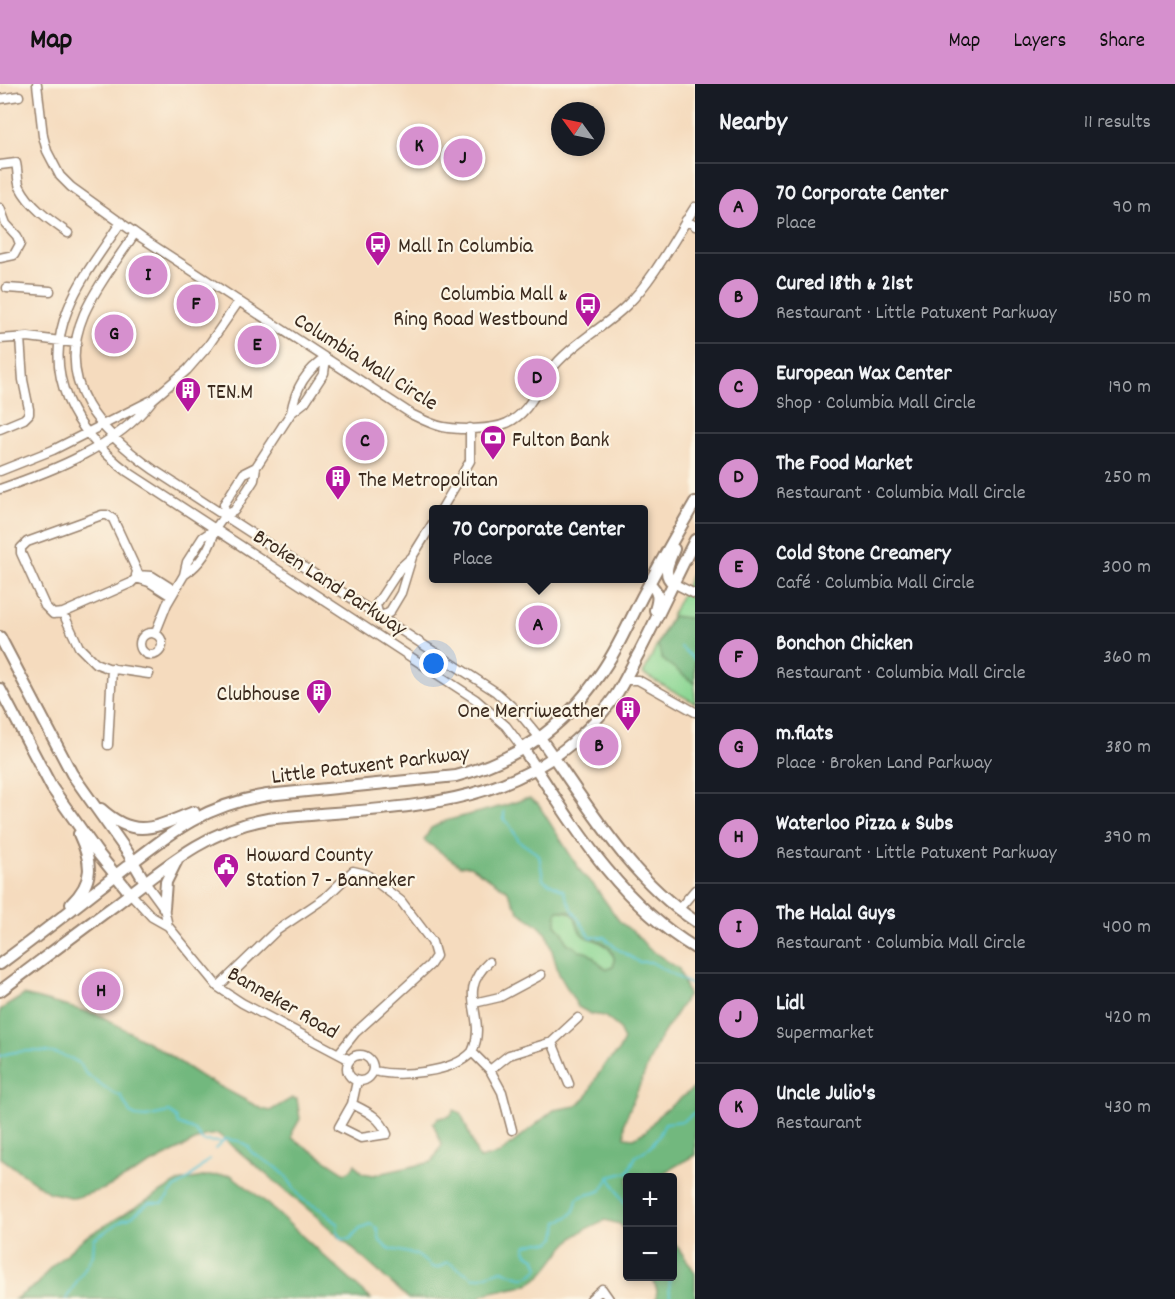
<!DOCTYPE html>
<meta charset="utf-8">
<style>
body{margin:0;font-family:Dekko,sans-serif;background:#242831;color:#f1f3f6}
.controls{position:absolute;right:18px;bottom:18px;display:grid;overflow:hidden;border-radius:6px;box-shadow:0 3px 9px #0003}
.controls button{width:54px;height:54px;display:grid;place-items:center;padding:0;border:0;border-bottom:2px solid #363941;background:#171b24;color:#f1f3f6;font:30px sans-serif}
.compass{position:absolute;left:551px;top:18px;width:54px;height:54px;border-radius:50%;background:#171b24;box-shadow:0 3px 9px #0003;rotate:303deg}
.you{position:absolute;left:434px;top:580px;width:21px;height:21px;margin:-15px;border:4px solid #fff;border-radius:50%;background:#1a73e8;box-shadow:0 0 0 9px #1a73e833}
.badge{display:grid;place-items:center;width:39px;height:39px;border-radius:50%;background:#d690ce;color:#111;font-size:20px;font-weight:700}
.pin{position:absolute;translate:-50% -50%;border:3px solid #fff;box-shadow:0 2px 6px #0006}
.popup{position:absolute;left:429px;top:421px;width:219px;height:78px;box-sizing:border-box;display:grid;place-content:center;border-radius:6px;background:#171b24;filter:drop-shadow(0 2px 4px #0005);font-size:20px;white-space:nowrap;color:#9ea1a6}
.popup b{font-size:22px;color:#f1f3f6}
.popup::after{content:'';position:absolute;left:50%;top:100%;margin-left:-12px;border:12px solid transparent;border-top-color:#171b24}
.list{margin:0;padding:0;list-style:none}
h2{display:flex;justify-content:space-between;align-items:center;height:78px;margin:0;padding:0 24px;font-size:26px}
h2 small{font-size:20px;font-weight:400;color:#9ea1a6}
.list li{display:grid;grid-template-columns:39px 1fr auto;gap:18px;align-items:center;box-sizing:border-box;height:90px;padding:0 24px;border-top:2px solid #363941}
.list b{display:block;font-size:22px;white-space:nowrap}
.list p{margin:0;font-size:20px;white-space:nowrap;color:#9ea1a6}
.list em{font-size:20px;font-style:normal;color:#9ea1a6}
.map{position:relative;flex:none;width:695px;height:1215px;overflow:hidden}
header{display:flex;align-items:center;gap:36px;box-sizing:border-box;height:84px;padding:0 30px;background:#d690ce;color:#111}
header strong{font-size:28px}
nav{display:flex;gap:33px;margin-inline-start:auto;font-size:21px}
main{display:flex}
aside{flex:1;background:#171b24}
.map>svg:first-child{display:block}
.green{fill:#8dd794;stroke:#648059;stroke-width:1.5}
.forest{fill:#72b87e;stroke:#56714e;stroke-width:1.5;fill-rule:evenodd}
.lines{fill:none;stroke-linecap:round;stroke-linejoin:round}
.stream{stroke:#5ac5d5;stroke-width:2}
.minor-casing{stroke:#98826e;stroke-width:11}
.major-casing{stroke:#98826e;stroke-width:14}
.minor{stroke:#fff;stroke-width:8}
.major{stroke:#fff;stroke-width:10}
.labels{text-anchor:middle;stroke-width:4.5;stroke-linejoin:round;paint-order:stroke}
.poi-label{font-size:22px;fill:#3b2a1e;stroke:#fcf5e5;text-anchor:start}
.street-label{font-size:22px;fill:#3b2a1e;stroke:#fcf5e5}
</style>
<header>
<strong>Map</strong>
<nav><a>Map</a><a>Layers</a><a>Share</a></nav>
</header>
<main>
<div class="map">
<svg width="695" height="1215" viewBox="0 0 695 1215">
<rect width="100%" height="100%" fill="#fcf5e5"/>
<filter id="ink" filterUnits="userSpaceOnUse"><feTurbulence type="fractalNoise" baseFrequency=".0167" numOctaves="2"/><feDisplacementMap in="SourceGraphic" scale="12" xChannelSelector="R" yChannelSelector="G"/><feConvolveMatrix kernelMatrix="1 2 1 2 8 2 1 2 1" color-interpolation-filters="sRGB"/></filter>
<filter id="wash" filterUnits="userSpaceOnUse"><feTurbulence type="fractalNoise" baseFrequency=".008" numOctaves="4" result="noise"/><feDisplacementMap in="SourceGraphic" scale="24" xChannelSelector="R" yChannelSelector="G"/><feGaussianBlur stdDeviation="1.35" result="paint"/><feColorMatrix in="noise" values="0 0 0 0 0 0 0 0 0 0 0 0 0 0 0 0 0 1.4 0 .05"/><feComposite in="paint" operator="in"/></filter>
<g filter="url(#wash)">
<rect width="100%" height="100%" fill="#f5dbbe"/>
<path class="green" d="M695 483V619L643 590Z
M556 827C576 826 576 834 582 850 595 856 620 864 613 883L608 885C600 883 596 880 593 872L579 867 567 859 563 849 556 840Z"/>
<path class="forest" d="M672 532 695 535V600L662 575 658 561Z
M525 715H530L538 720 583 791 593 800 620 838 636 850 648 864 679 885 688 911 657 959 624 1039 625 1053 634 1054 646 1047 658 1032 695 1003V1071L663 1089 659 1093 628 1094 627 1149 620 1140 605 1136C592 1142 579 1147 569 1158 556 1170 548 1190 530 1199 513 1208 492 1203 477 1215H409L316 1132 218 1050 204 1052 104 1105 74 1114 48 1108 0 1073V926L24 911 99 931 158 964 202 993 262 1025 270 1027 292 1014 297 1015 300 1035 293 1047 292 1054 345 1089 351 1086 355 1080 362 1089 374 1091 432 1078 442 1061 433 1039 439 1034 450 1032 454 1026 461 1029 479 1075 499 1070 554 1026 576 1022 586 1014 596 994 605 980 618 968 624 956 618 943 604 932 591 930 578 923 559 890 547 850 537 840 519 828 507 806 470 782H460L424 756 431 744 445 737 503 722ZM557 827C581 825 572 836 581 849 587 857 596 854 603 859 611 864 617 874 613 883L608 885C594 881 595 867 579 867L575 863 567 859 563 849 556 840Z
M231 1091 263 1116 371 1215H15L38 1200 50 1184 84 1154 178 1098 207 1092Z
M673 1157 691 1182 695 1190V1215H656L657 1206 652 1193 672 1192Z"/>
<g class="lines">
<path class="stream" d="M681 563 695 576
M504 728V736L509 740 519 757 539 771 543 795 547 798 564 807C570 824 580 838 591 853H604L616 864 639 878H651L695 903
M0 972C19 963 79 965 85 989L113 1009 121 1012 130 1029 136 1032 146 1033 169 1028 176 1033 178 1040 194 1046 203 1057 219 1058
M215 1065 225 1055 239 1057 249 1063 252 1069 276 1083 285 1091 302 1115 323 1127 338 1140 337 1147 342 1155H350L360 1144 370 1140 377 1144 380 1157 387 1164 417 1171 432 1183 437 1184 448 1178 474 1194 481 1193 502 1186C518 1192 527 1200 539 1183L535 1174 527 1170 525 1166 527 1161 539 1158 549 1159 556 1154 558 1138C572 1132 575 1129 577 1115 591 1106 603 1114 609 1093L628 1088 636 1072 649 1064 659 1052 665 1039 683 1037 695 1028
M610 1094 628 1125
M669 1192 670 1215
M66 1215 93 1171 94 1155 123 1136 130 1134 149 1119H163L174 1105 186 1097 210 1075"/>
</g>
</g>
<g filter="url(#ink)">
<g class="lines">
<g class="minor-casing">
<path id="minor" d="M37 0 43 52 47 67 60 92 71 103 142 154 413 331C423 336 433 341 443 343 459 346 492 346 507 339 532 328 539 298 556 280 576 257 605 243 627 221 653 196 675 154 695 123
M0 15 19 12
M0 81 16 79C18 87 17 96 20 103 30 123 51 137 68 149
M0 124 6 140 17 152 20 160 14 171 0 174
M686 136 695 142
M121 138C103 166 80 194 68 225 41 291 75 348 128 388L475 615 506 642 524 666
M135 149C118 175 97 201 84 230 54 301 101 349 154 386L496 608 520 630 540 654
M7 204 50 207
M0 255 28 253 77 259
M291 329C295 306 306 286 326 274
M0 345 24 335 29 330V325L23 296 20 254
M0 387 53 366 152 316 187 286 208 262 239 217
M0 405C52 387 117 362 151 318
M441 426 470 377V344
M102 431H107L113 435 137 487 136 494 131 499 63 529 53 530 45 522 21 469V464L27 458Z
M225 431 224 420 244 389 256 383
M412 473 401 509 389 529 379 532 376 521 401 483 412 473 433 439
M136 491 152 492 174 506
M184 491C200 480 211 464 215 445
M136 494 149 498 171 512
M673 499 695 510
M63 529 79 563 95 579 108 584 149 590
M140 560a11 11 0 1 1 22 0a11 11 0 1 1-22 0Z
M155 550 167 520 184 491 187 478 203 453 215 445 225 431 234 427 254 396 256 383 291 329 305 318 324 289 326 274
M625 596H638L695 628
M108 661 112 584
M145 798 164 824 168 842
M130 809 152 833 168 842 218 903 242 919 350 976
M678 826 695 806
M489 878C454 910 489 932 472 968L490 986 509 971 552 958 578 934
M218 903 276 847 325 814 353 787 366 790 401 817 432 858 436 872 430 881 355 949 339 969
M474 919 500 913 541 891
M552 958 569 1000
M347 984a13 13 0 1 1 26 0a13 13 0 1 1-26 0Z
M490 986 502 1008 512 1046
M374 987C400 993 453 989 472 968
M352 1020C368 1028 380 1033 387 1050L361 1054 339 1043 352 1020 357 997
M591 1215 602 1205 609 1215"/>
</g>
<g class="major-casing">
<path id="major" d="M649 499C659 508 659 514 655 526
M673 499C661 490 670 476 674 465
M0 553 72 690 128 769 145 798
M0 605 52 704 97 768 130 809
M540 654C587 719 627 792 695 837
M524 666C572 739 617 817 695 864
M101 725C136 757 157 742 194 728
M71 820C95 797 92 778 79 750
M164 824 166 798 177 776
M0 880C38 852 75 823 112 794 166 753 197 723 267 711L456 692C516 676 562 645 598 593 616 569 628 540 642 513 659 481 677 449 695 418
M0 907C39 878 78 848 118 819 165 783 208 745 268 735 400 720 529 733 616 611 625 597 632 581 640 567 659 530 676 493 695 456"/>
</g>
<use href="#minor" class="minor"/>
<use href="#major" class="major"/>
</g>
</g>
<defs>
<g id="bus-pin" transform="scale(1.35)"><path d="M0 17L-7.5 6A9.5 9.5 0 1 1 7.5 6Z" fill="#b5179e" stroke="#fcf5e5"/><path d="M-5-6H5V4H4V6H2V4H-2V6H-4V4H-5ZM-3.5-4V0h7V-4ZM-3.5 1.2v1.5H-2V1.2ZM2 1.2v1.5H3.5V1.2Z" fill="#fff"/></g>
<g id="building-pin" transform="scale(1.35)"><path d="M0 17L-7.5 6A9.5 9.5 0 1 1 7.5 6Z" fill="#b5179e" stroke="#fcf5e5"/><path d="M-4-6H4V6H1V3H-1V6H-4ZM-2.5-4.3h1.7v1.8h-1.7ZM.8-4.3h1.7v1.8H.8ZM-2.5-1h1.7V.8h-1.7ZM.8-1h1.7V.8H.8Z" fill="#fff"/></g>
<g id="bank-pin" transform="scale(1.35)"><path d="M0 17L-7.5 6A9.5 9.5 0 1 1 7.5 6Z" fill="#b5179e" stroke="#fcf5e5"/><path d="M-6-4H6V4H-6ZM0-2.3a2.3 2.3 0 1 0 0 4.6a2.3 2.3 0 1 0 0-4.6Z" fill="#fff"/></g>
<g id="civic-pin" transform="scale(1.35)"><path d="M0 17L-7.5 6A9.5 9.5 0 1 1 7.5 6Z" fill="#b5179e" stroke="#fcf5e5"/><path d="M-.6-6.5H3V-4.5H.6V-3L4-1V1h2V6H-6V1h2V-1L-.6-3ZM-1.2 2.5V6h2.4V2.5Z" fill="#fff"/></g>
</defs>
<g fill-rule="evenodd">
<use href="#bus-pin" x="378" y="160"/>
<use href="#bus-pin" x="588" y="221"/>
<use href="#building-pin" x="188" y="306"/>
<use href="#bank-pin" x="493" y="354"/>
<use href="#building-pin" x="338" y="394"/>
<use href="#building-pin" x="319" y="608"/>
<use href="#building-pin" x="628" y="625"/>
<use href="#civic-pin" x="226" y="782"/>
</g>
<g class="labels">
<g class="poi-label">
<text x="398" y="168">Mall In Columbia</text>
<text x="568" y="216" text-anchor="end">Columbia Mall &amp;<tspan x="568" dy="25">Ring Road Westbound</tspan></text>
<text x="207" y="314">TEN.M</text>
<text x="512" y="362">Fulton Bank</text>
<text x="358" y="402">The Metropolitan</text>
<text x="300" y="616" text-anchor="end">Clubhouse</text>
<text x="608" y="633" text-anchor="end">One Merriweather</text>
<text x="246" y="777">Howard County<tspan x="246" dy="25">Station 7 - Banneker</tspan></text>
</g>
<g class="street-label">
<text transform="translate(367 276) rotate(32)" y="8">Columbia Mall Circle</text>
<text transform="translate(331 497) rotate(33)" y="8">Broken Land Parkway</text>
<text transform="translate(370 679) rotate(-7)" y="8">Little Patuxent Parkway</text>
<text transform="translate(284 917) rotate(30)" y="8">Banneker Road</text>
</g>
</g>
</svg>
<div class="controls">
<button>+</button>
<button>−</button>
</div>
<svg class="compass" viewBox="-18 -18 36 36"><path d="M0-13l5 13h-10z" fill="#e53935"/><path d="M0 13l5-13h-10z" fill="#9ea1a6"/></svg>
<div class="you"></div>
<div class="pin badge" style="left:538px;top:541px">A</div>
<div class="popup"><b>70 Corporate Center</b>Place</div>
<div class="pin badge" style="left:599px;top:662px">B</div>
<div class="pin badge" style="left:365px;top:357px">C</div>
<div class="pin badge" style="left:537px;top:294px">D</div>
<div class="pin badge" style="left:257px;top:261px">E</div>
<div class="pin badge" style="left:196px;top:220px">F</div>
<div class="pin badge" style="left:114px;top:250px">G</div>
<div class="pin badge" style="left:101px;top:907px">H</div>
<div class="pin badge" style="left:148px;top:191px">I</div>
<div class="pin badge" style="left:463px;top:74px">J</div>
<div class="pin badge" style="left:419px;top:62px">K</div>
</div>
<aside>
<h2>Nearby<small>11 results</small></h2>
<ul class="list">
<li><span class="badge">A</span><div><b>70 Corporate Center</b><p>Place</p></div><em>90 m</em></li>
<li><span class="badge">B</span><div><b>Cured 18th &amp; 21st</b><p>Restaurant · Little Patuxent Parkway</p></div><em>150 m</em></li>
<li><span class="badge">C</span><div><b>European Wax Center</b><p>Shop · Columbia Mall Circle</p></div><em>190 m</em></li>
<li><span class="badge">D</span><div><b>The Food Market</b><p>Restaurant · Columbia Mall Circle</p></div><em>250 m</em></li>
<li><span class="badge">E</span><div><b>Cold Stone Creamery</b><p>Café · Columbia Mall Circle</p></div><em>300 m</em></li>
<li><span class="badge">F</span><div><b>Bonchon Chicken</b><p>Restaurant · Columbia Mall Circle</p></div><em>360 m</em></li>
<li><span class="badge">G</span><div><b>m.flats</b><p>Place · Broken Land Parkway</p></div><em>380 m</em></li>
<li><span class="badge">H</span><div><b>Waterloo Pizza &amp; Subs</b><p>Restaurant · Little Patuxent Parkway</p></div><em>390 m</em></li>
<li><span class="badge">I</span><div><b>The Halal Guys</b><p>Restaurant · Columbia Mall Circle</p></div><em>400 m</em></li>
<li><span class="badge">J</span><div><b>Lidl</b><p>Supermarket</p></div><em>420 m</em></li>
<li><span class="badge">K</span><div><b>Uncle Julio's</b><p>Restaurant</p></div><em>430 m</em></li>
</ul>
</aside>
</main>
